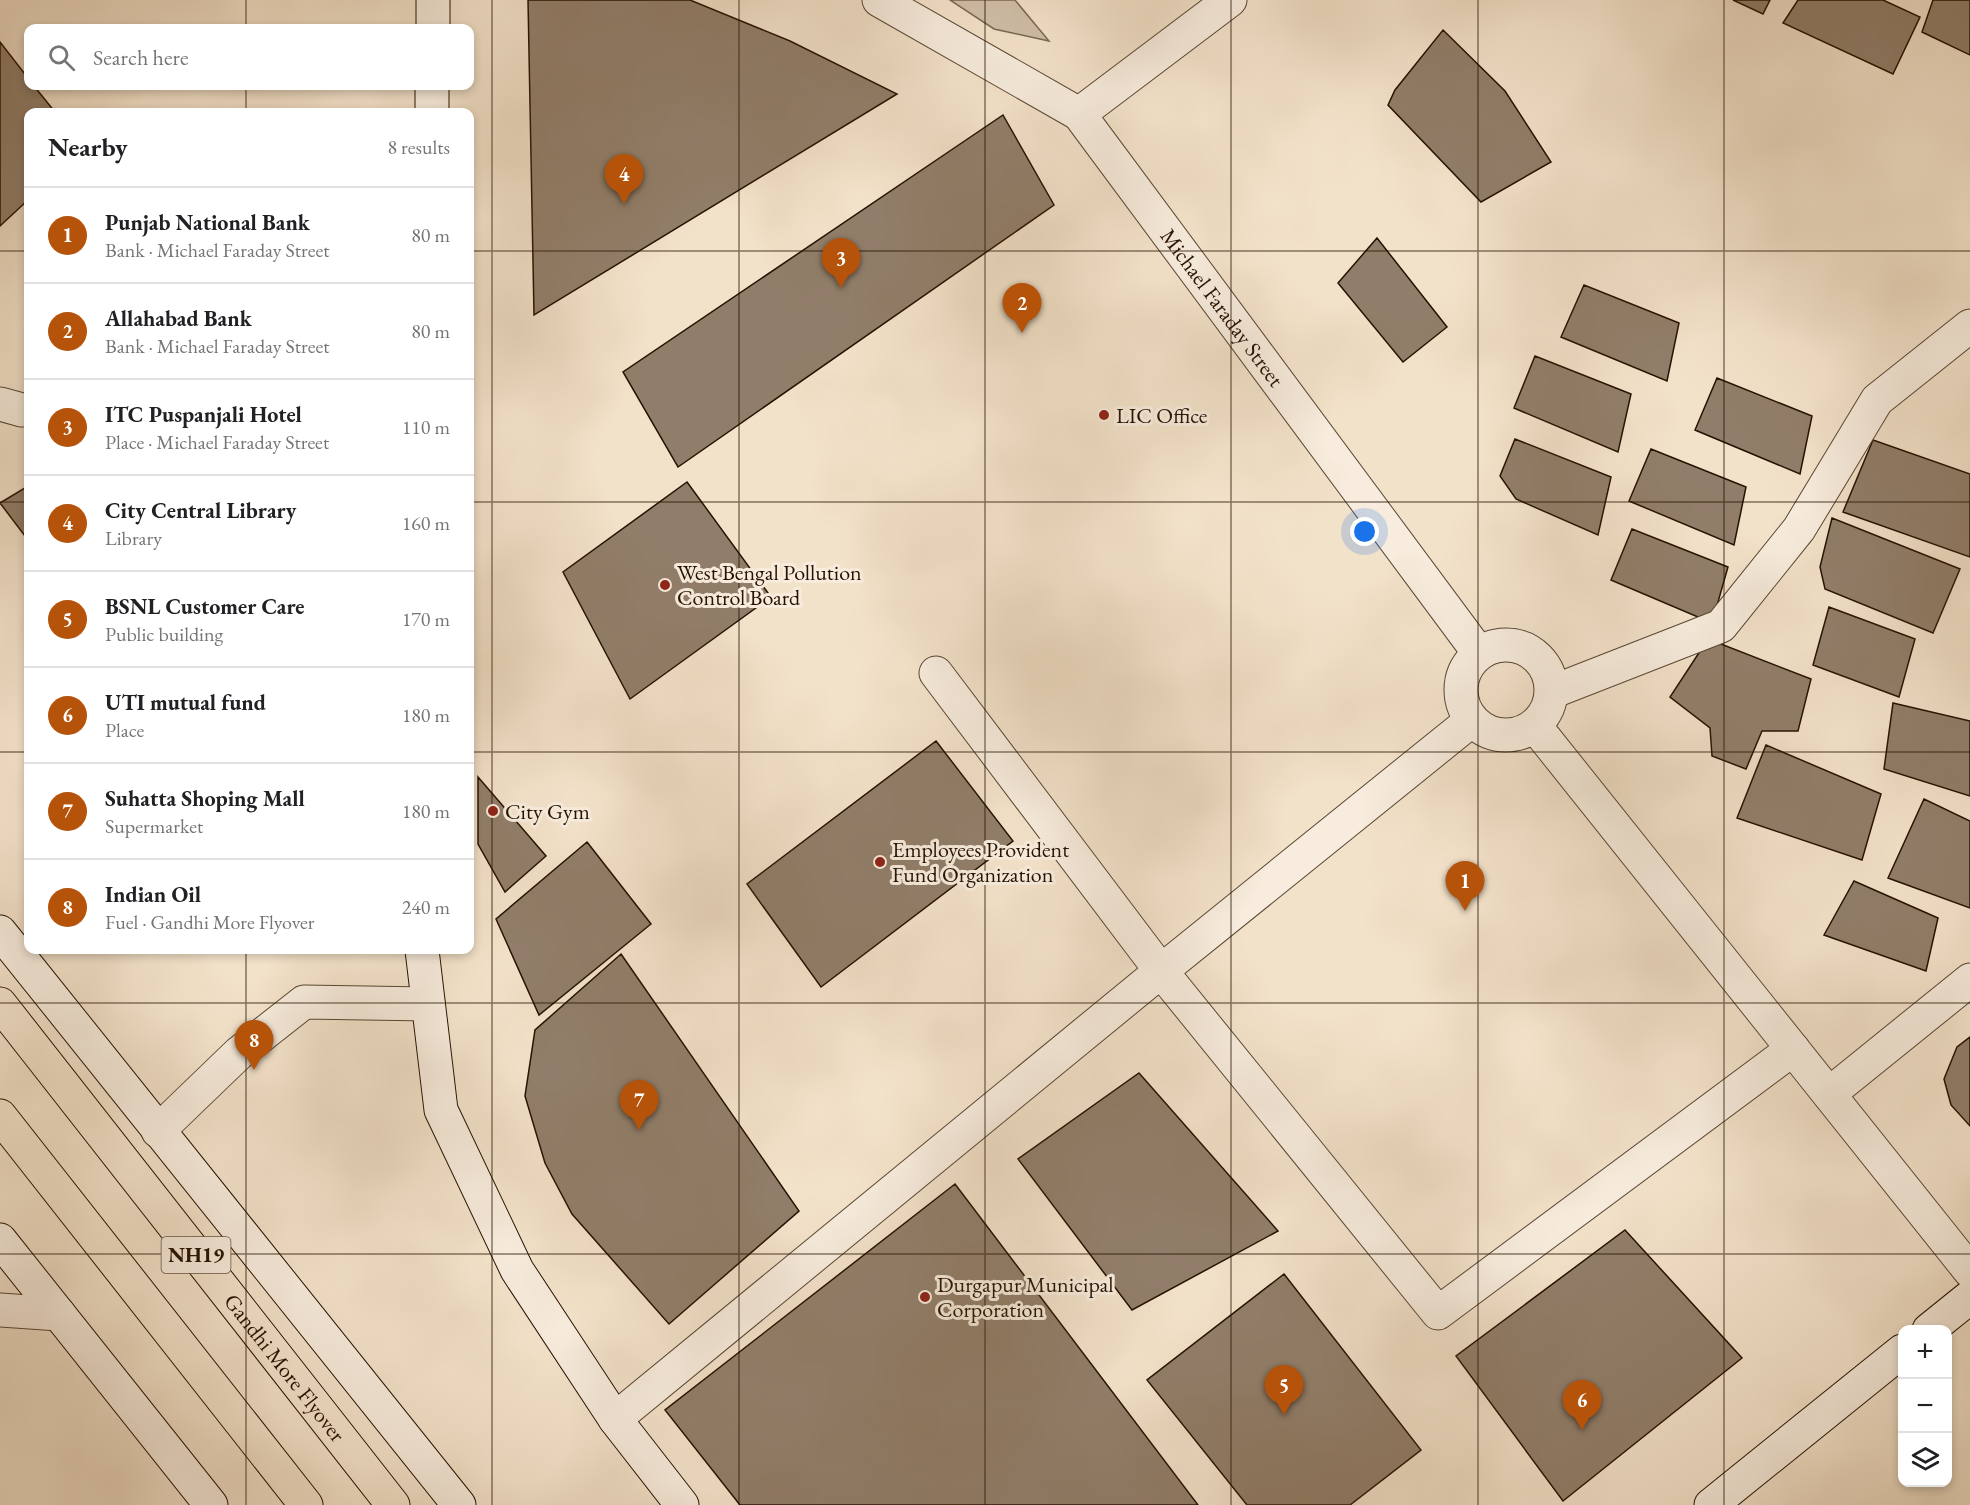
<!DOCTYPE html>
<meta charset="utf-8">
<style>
body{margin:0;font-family:"EB Garamond",serif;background:#f2f2f2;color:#202124}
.controls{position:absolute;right:18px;bottom:18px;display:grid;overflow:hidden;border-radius:12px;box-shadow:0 3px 9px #0003}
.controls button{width:54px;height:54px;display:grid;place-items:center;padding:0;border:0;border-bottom:2px solid #e0e0e0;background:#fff;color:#202124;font:30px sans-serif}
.you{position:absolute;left:1365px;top:532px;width:21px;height:21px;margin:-15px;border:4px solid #fff;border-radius:50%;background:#1a73e8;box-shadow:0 0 0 9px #1a73e833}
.badge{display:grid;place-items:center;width:39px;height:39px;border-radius:50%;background:#b45309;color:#fff;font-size:20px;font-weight:700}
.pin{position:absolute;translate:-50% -50px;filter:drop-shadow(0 2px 3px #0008)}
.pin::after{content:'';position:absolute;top:32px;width:21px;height:18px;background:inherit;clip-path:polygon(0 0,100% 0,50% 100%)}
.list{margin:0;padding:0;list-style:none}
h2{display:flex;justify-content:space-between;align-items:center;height:78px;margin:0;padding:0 24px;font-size:26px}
h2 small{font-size:20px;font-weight:400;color:#757577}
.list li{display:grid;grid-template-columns:39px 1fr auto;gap:18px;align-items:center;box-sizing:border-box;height:96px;padding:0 24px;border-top:2px solid #e0e0e0}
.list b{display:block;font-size:22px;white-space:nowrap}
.list p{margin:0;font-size:20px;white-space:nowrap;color:#757577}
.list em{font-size:20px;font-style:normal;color:#757577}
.icon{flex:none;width:33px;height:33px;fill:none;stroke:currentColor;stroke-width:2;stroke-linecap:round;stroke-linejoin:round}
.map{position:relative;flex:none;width:1970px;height:1505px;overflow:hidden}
.search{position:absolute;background:#fff;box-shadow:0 3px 9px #0003;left:24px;top:24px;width:450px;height:66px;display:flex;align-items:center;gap:15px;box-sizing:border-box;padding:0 21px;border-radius:12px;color:#757577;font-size:22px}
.panel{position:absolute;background:#fff;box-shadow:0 3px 9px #0003;left:24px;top:108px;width:450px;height:846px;border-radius:12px}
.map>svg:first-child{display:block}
.green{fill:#d0bfa8;stroke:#7b6854;stroke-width:1.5}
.building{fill:#917e6a;stroke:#261201;stroke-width:1.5}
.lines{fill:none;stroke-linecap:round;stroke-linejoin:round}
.street-casing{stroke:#594633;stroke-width:35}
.secondary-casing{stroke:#261201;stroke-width:35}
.highway-casing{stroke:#261201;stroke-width:35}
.street{stroke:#f7ecdd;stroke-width:33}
.secondary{stroke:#f7ecdd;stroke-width:33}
.highway{stroke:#f3e2ca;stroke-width:33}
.grid{fill:none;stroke:#261201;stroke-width:1.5;stroke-opacity:0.55}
.poi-dot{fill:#8f2418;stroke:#f7ecdd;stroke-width:2}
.labels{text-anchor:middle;stroke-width:6;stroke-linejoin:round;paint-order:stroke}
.shield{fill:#f7ecdd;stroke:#655343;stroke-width:1.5}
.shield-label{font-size:21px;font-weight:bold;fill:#261201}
.street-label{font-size:22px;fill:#261201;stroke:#f7ecdd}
.poi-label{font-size:22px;fill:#261201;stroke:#f7ecdd;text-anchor:start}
</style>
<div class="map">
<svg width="1970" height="1505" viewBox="0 0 1970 1505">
<rect width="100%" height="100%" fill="#f3e2ca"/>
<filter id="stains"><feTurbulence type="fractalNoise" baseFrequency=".00333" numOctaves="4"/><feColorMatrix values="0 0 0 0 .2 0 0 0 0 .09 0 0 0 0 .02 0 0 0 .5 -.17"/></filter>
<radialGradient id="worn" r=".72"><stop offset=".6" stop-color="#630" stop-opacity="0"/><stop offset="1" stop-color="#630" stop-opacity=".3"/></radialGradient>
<path class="green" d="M950 0H1015L1049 41 994 29Z"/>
<path class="building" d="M528 0H690L790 41 897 94 534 315Z
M1733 0H1770L1763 14Z
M1798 0H1883L1920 17 1893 74 1783 23Z
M1933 0H1970V55L1922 32Z
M1443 30 1505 91 1551 162 1481 202 1388 105 1395 90Z
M0 42 28 78V86H34L55 112H28V200L0 226Z
M1003 115 1054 205 678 467 623 372Z
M1377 238 1447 327 1403 362 1338 283Z
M1584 285 1679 323 1667 381 1561 337Z
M1535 356 1631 394 1618 452 1514 408Z
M1717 378 1812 416 1800 474 1695 430Z
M1515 439 1611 477 1598 535 1516 499 1500 476Z
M1873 440 1970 474V557L1843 512Z
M1651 449 1746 487 1734 545 1629 501Z
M687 482 771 597 630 699 563 572Z
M28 486V540L0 503Z
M1832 518 1960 569 1933 633 1825 589 1820 567Z
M1632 529 1728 567 1712 623 1611 580Z
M1829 607 1915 639 1899 697 1813 665Z
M1708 639 1811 679 1798 731H1762L1746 769 1712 756 1710 728 1670 697Z
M1893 703 1970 721V796L1884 769Z
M936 741 1013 841 821 987 747 884Z
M1766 745 1881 794 1862 860 1737 818Z
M478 777 546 856 505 892 478 844Z
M1924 799 1970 821V908L1888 878Z
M587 842 651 924 539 1015 496 919Z
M1854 881 1938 918 1926 971 1824 935Z
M621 954 799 1211 669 1324 572 1214 545 1163 525 1096 535 1030Z
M1970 1037V1126L1951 1105 1944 1079 1957 1047Z
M1139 1073 1278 1231 1132 1310 1018 1159Z
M955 1184 1198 1505H740L665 1410Z
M1625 1230 1742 1358 1563 1501 1456 1356Z
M1284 1274 1421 1450 1350 1505H1247L1147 1380Z"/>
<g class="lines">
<g class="street-casing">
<g id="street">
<path d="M879 0 1079 114"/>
<path id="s1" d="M1230 0 1079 114 1479 653"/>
<path d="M0 404 22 410H28"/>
<circle cx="1506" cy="690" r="45"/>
<path d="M936 673 1161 971 1472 720"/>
<path d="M1552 692 1721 626 1799 529 1877 400 1970 326"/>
<path d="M1535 726 1970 1271"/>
<path d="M1829 1094 1970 980"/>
<path d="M158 1131 239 1053 304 1002 428 1004"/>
<path d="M0 1310 59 1314"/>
<path d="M615 1419 1161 971 1438 1313 1793 1049"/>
</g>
</g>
<g class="secondary-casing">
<path id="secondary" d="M433 28V0
M432 112V86
M0 932 459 1505
M422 950 441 1110 517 1270 615 1419 682 1505
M0 1240 211 1505
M1929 1330 1970 1297
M1711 1505 1902 1351"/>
</g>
<g class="highway-casing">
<g id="highway">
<path id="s2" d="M0 1004 393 1505"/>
<path d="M0 1116 306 1505"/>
</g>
</g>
<use href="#street" class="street"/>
<use href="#secondary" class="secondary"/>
<use href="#highway" class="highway"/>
</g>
<path class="grid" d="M246 0V28M492 0V1505M739 0V1505M985 0V1505M1231 0V1505M1478 0V1505M1724 0V1505M246 86V112M0 251H28M470 251H1970M0 502H28M470 502H1970M0 752H28M470 752H1970M246 950V1505M0 1003H1970M0 1254H1970"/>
<g class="poi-dot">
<circle cx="1104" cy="415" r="6"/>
<circle cx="665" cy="585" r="6"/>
<circle cx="493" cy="811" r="6"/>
<circle cx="880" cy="862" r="6"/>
<circle cx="925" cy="1297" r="6"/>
</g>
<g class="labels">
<rect class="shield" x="161.5" y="1237" width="69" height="36" rx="4.5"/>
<g class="shield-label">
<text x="196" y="1262">NH19</text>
</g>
<g class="street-label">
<text dy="8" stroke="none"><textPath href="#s1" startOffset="430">Michael Faraday Street</textPath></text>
<text dy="8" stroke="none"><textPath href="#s2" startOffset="462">Gandhi More Flyover</textPath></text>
</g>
<g class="poi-label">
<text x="1116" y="423">LIC Office</text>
<text x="677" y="580">West Bengal Pollution<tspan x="677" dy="25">Control Board</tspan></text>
<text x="505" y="819">City Gym</text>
<text x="892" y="857">Employees Provident<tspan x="892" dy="25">Fund Organization</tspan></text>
<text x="937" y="1292">Durgapur Municipal<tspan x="937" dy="25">Corporation</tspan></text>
</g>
</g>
<rect width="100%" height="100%" filter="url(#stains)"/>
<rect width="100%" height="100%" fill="url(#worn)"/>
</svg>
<div class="controls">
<button>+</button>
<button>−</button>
<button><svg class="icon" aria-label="layers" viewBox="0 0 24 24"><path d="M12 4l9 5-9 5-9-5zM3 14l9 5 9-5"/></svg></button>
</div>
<div class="you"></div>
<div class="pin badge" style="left:1465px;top:911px">1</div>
<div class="pin badge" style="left:1022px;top:333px">2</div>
<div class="pin badge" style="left:841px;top:288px">3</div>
<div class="pin badge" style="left:624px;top:204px">4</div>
<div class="pin badge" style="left:1284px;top:1415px">5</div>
<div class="pin badge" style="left:1582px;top:1430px">6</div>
<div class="pin badge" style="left:639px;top:1130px">7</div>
<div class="pin badge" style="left:254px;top:1070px">8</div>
<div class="search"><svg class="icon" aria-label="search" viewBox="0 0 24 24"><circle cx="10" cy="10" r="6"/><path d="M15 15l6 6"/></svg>Search here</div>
<section class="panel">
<h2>Nearby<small>8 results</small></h2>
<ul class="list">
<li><span class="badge">1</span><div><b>Punjab National Bank</b><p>Bank · Michael Faraday Street</p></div><em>80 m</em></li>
<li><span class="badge">2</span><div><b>Allahabad Bank</b><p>Bank · Michael Faraday Street</p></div><em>80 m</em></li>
<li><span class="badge">3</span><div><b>ITC Puspanjali Hotel</b><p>Place · Michael Faraday Street</p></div><em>110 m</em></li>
<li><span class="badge">4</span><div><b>City Central Library</b><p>Library</p></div><em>160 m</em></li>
<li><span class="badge">5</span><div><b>BSNL Customer Care</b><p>Public building</p></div><em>170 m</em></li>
<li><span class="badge">6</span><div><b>UTI mutual fund</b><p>Place</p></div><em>180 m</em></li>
<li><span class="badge">7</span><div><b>Suhatta Shoping Mall</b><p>Supermarket</p></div><em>180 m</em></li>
<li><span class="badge">8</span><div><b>Indian Oil</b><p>Fuel · Gandhi More Flyover</p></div><em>240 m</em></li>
</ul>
</section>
</div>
